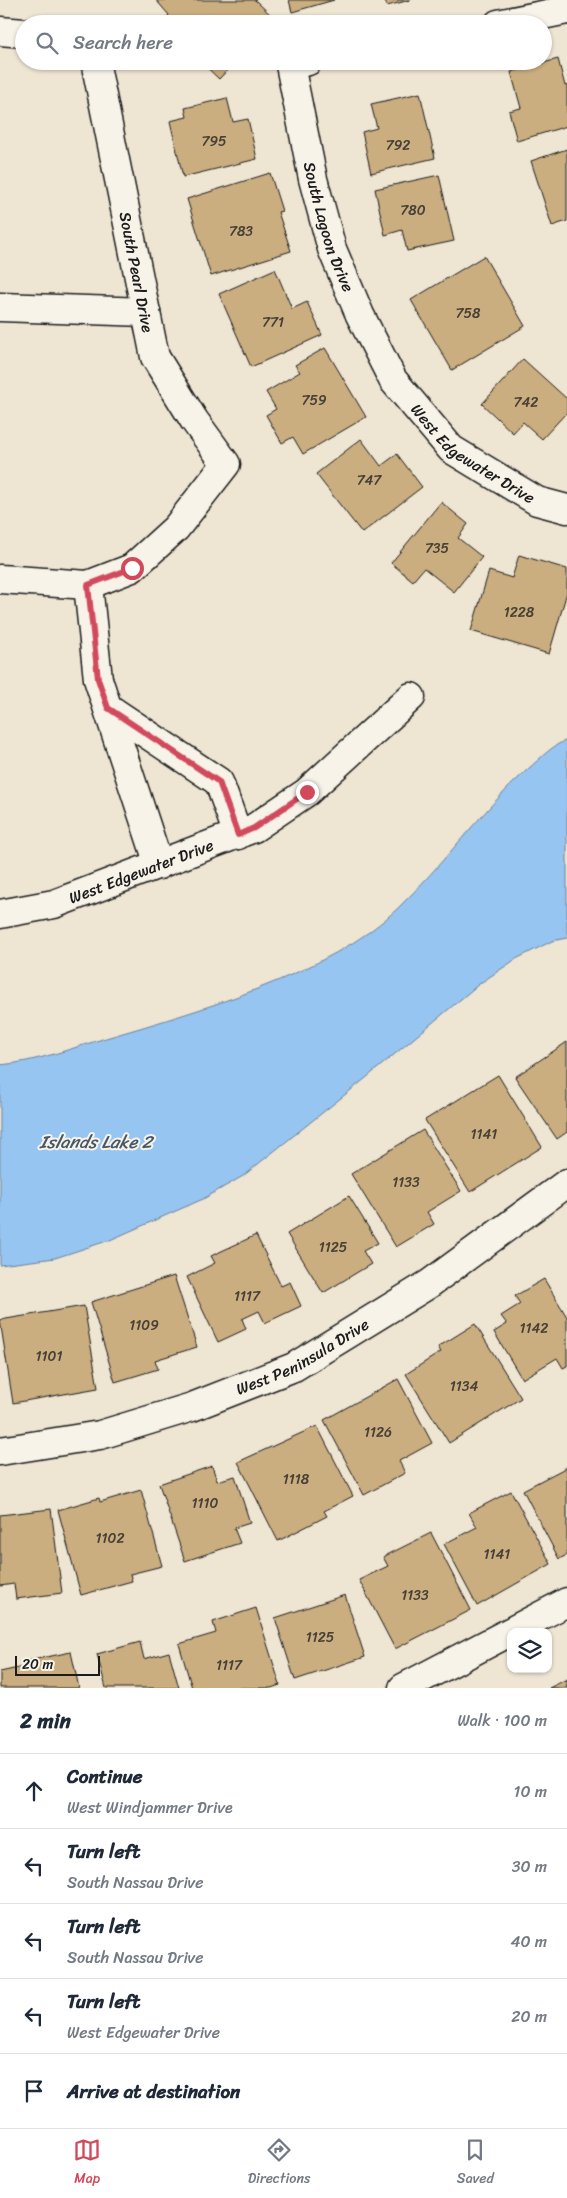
<!DOCTYPE html>
<meta charset="utf-8">
<style>
body{margin:0;font-family:Sriracha,sans-serif;background:#f2f2f3;color:#1f2937}
.controls{position:absolute;right:15px;bottom:15px;display:grid;overflow:hidden;border-radius:10px;box-shadow:0 1px 4px #0004}
.controls button{width:45px;height:45px;display:grid;place-items:center;padding:0;border:0;border-bottom:1px solid #e0e1e3;background:#fff;color:#1f2937;font:25px sans-serif}
.scale{position:absolute;left:15px;bottom:12px;width:85px;box-sizing:border-box;padding-left:5px;border:2px solid #1c1c1c;border-top:0;font-size:14px;line-height:18px;white-space:nowrap;color:#1c1c1c;-webkit-text-stroke:4px #f7f3e8;paint-order:stroke}
.stop{position:absolute;width:15px;height:15px;margin:-11px;border:4px solid #d1495b;border-radius:50%;background:#fff}
.stop.end{background:#d1495b;border-color:#fff;box-shadow:0 1px 5px #0008}
.list{margin:0;padding:0;list-style:none}
h2{display:flex;justify-content:space-between;align-items:center;height:65px;margin:0;padding:0 20px;font-size:21px}
h2 small{font-size:16px;font-weight:400;color:#747a83}
.list li{display:grid;grid-template-columns:32px 1fr auto;gap:15px;align-items:center;box-sizing:border-box;height:75px;padding:0 20px;border-top:1px solid #e0e1e3}
.list b{display:block;font-size:19px;white-space:nowrap}
.list p{margin:0;font-size:16px;white-space:nowrap;color:#747a83}
.list em{font-size:16px;font-style:normal;color:#747a83}
.icon{flex:none;width:28px;height:28px;fill:none;stroke:currentColor;stroke-width:2;stroke-linecap:round;stroke-linejoin:round}
.map{position:relative;flex:none;width:567px;height:1688px;overflow:hidden}
.search{position:absolute;background:#fff;box-shadow:0 1px 4px #0004;left:15px;right:15px;top:15px;height:55px;display:flex;align-items:center;gap:12px;box-sizing:border-box;padding:0 18px;border-radius:28px;color:#747a83;font-size:19px}
.sheet{height:440px;background:#fff}
nav{display:flex;justify-content:space-around;align-items:center;box-sizing:border-box;height:70px;border-top:1px solid #e0e1e3;background:#fff;font-size:14px;color:#747a83}
nav a{display:grid;justify-items:center;gap:2px}
nav .on{color:#d1495b}
.map>svg:first-child{display:block}
.water{fill:#97c5f1;stroke:#66819c}
.building{fill:#cbae80;stroke:#1c1c1c}
.lines{fill:none;stroke-linecap:round;stroke-linejoin:round}
.street-casing{stroke:#1c1c1c;stroke-width:31}
.street{stroke:#f7f3e8;stroke-width:28}
.route{stroke:#d1495b;stroke-width:6}
.labels{text-anchor:middle;stroke-width:4;stroke-linejoin:round;paint-order:stroke}
.number-label{font-size:14px;fill:#484035}
.street-label{font-size:16px;fill:#1c1c1c;stroke:#f7f3e8}
.water-label{font-size:18px;font-style:italic;fill:#475767;stroke:#f7f3e8}
</style>
<div class="map">
<svg width="567" height="1688" viewBox="0 0 567 1688">
<rect width="100%" height="100%" fill="#eee5d3"/>
<filter id="ink" filterUnits="userSpaceOnUse"><feTurbulence type="fractalNoise" baseFrequency=".02" numOctaves="2"/><feDisplacementMap in="SourceGraphic" scale="10" xChannelSelector="R" yChannelSelector="G"/><feConvolveMatrix kernelMatrix="1 2 1 2 8 2 1 2 1" color-interpolation-filters="sRGB"/></filter>
<g filter="url(#ink)">
<path class="water" d="M567 740V938L552 941 516 959 479 984 366 1078 243 1176 203 1199 110 1240 55 1258 0 1265V1065C36 1062 72 1048 106 1038 194 1012 330 974 397 909 443 865 480 812 528 769 541 758 551 746 567 740Z"/>
<path class="building" d="M156 0H255L274 18 268 24H161L169 15Z
M289 0H334L292 12Z
M385 0H410L387 6Z
M558 59 565 86 567 85V126L517 141 509 111 521 108 511 72Z
M200 61H236L219 79Z
M420 93 435 158 371 173 362 132 377 128 371 104Z
M227 98 233 122 248 119 257 159 183 177 170 121 187 117 185 108Z
M567 149V221L552 226 531 161Z
M270 173 282 211 278 212 291 251 211 276 187 199Z
M439 175 454 241 407 251 402 230 385 235 375 189Z
M484 256 525 326 452 370 411 300Z
M275 269 292 309 307 302 322 335 251 367 219 294Z
M325 348 366 417 303 454 293 437 282 443 266 415 276 409 266 392 300 372 295 365Z
M523 359 567 399V412L542 439 523 422 513 433 482 404Z
M361 439 381 466 397 454 422 487 362 533 316 474Z
M441 502 468 524 458 538 482 557 454 592 424 568 413 581 391 563Z
M519 555 567 569V592L549 654 471 631 489 571 512 578Z
M567 1042V1132L557 1139 515 1077Z
M498 1075 542 1147 470 1192 425 1120Z
M423 1130 461 1191 427 1212 434 1224 396 1247 351 1174Z
M349 1196 378 1243 363 1251 371 1264 323 1293 287 1234Z
M256 1235 281 1286 290 1282 301 1306 265 1323 259 1311 242 1319 246 1329 218 1342 187 1277 215 1263 211 1256Z
M174 1276 197 1347 155 1360 158 1369 115 1382 91 1302Z
M544 1279 567 1317V1366L563 1368 557 1358 522 1379 494 1332 507 1324 501 1316 520 1304 515 1296Z
M84 1306 98 1388 13 1403 0 1320Z
M475 1324 521 1398 449 1443 406 1374 441 1352 438 1347Z
M398 1379 432 1443 399 1461 405 1473 364 1495 324 1420Z
M317 1426 353 1496 324 1511 327 1516 278 1541 238 1462Z
M212 1466 217 1481 235 1476 250 1523 234 1528 240 1543 185 1561 159 1484Z
M567 1467V1555L559 1559 523 1490Z
M141 1490 162 1566 130 1574 132 1581 81 1595 58 1510 99 1498 100 1502Z
M511 1491 551 1564 477 1606 444 1544 477 1527 469 1513Z
M51 1509 62 1593 16 1599 14 1584 0 1586V1515Z
M431 1533 471 1610 395 1649 359 1580 388 1566 383 1557Z
M345 1595 365 1657 295 1680 275 1618Z
M256 1608 280 1685 271 1688H192L179 1644 216 1633 213 1622Z
M140 1642 144 1659 169 1652 179 1688H106L97 1654Z
M71 1652 79 1688H0V1672L23 1667 22 1662Z
M567 1679V1688H549Z"/>
<g class="lines">
<g class="street-casing">
<g id="street">
<path d="M498 24 567 10"/>
<path d="M0 31 24 33"/>
<path id="s1" d="M308 61 290 65 313 179 332 249 360 315 393 380 451 449 537 501 567 509"/>
<path d="M0 307 146 312"/>
<path d="M0 579 88 585 132 568 176 528 226 464 194 420 155 357 95 61"/>
<path d="M88 585 98 679 159 865"/>
<path d="M108 708 219 782 238 835"/>
<path id="s2" d="M0 914 54 904 254 828 307 792 411 697"/>
<path id="s3" d="M0 1451 100 1435 192 1407 294 1367 429 1284 567 1183"/>
<path d="M403 1688 567 1602"/>
</g>
</g>
<use href="#street" class="street"/>
</g>
</g>
<g class="lines" filter="url(#ink)">
<path class="route" d="M132 568 88 585 98 679 108 708 219 782 238 835 254 828 307 792"/>
</g>
<g class="labels">
<g class="number-label">
<text x="214" y="146">795</text>
<text x="398" y="150">792</text>
<text x="413" y="215">780</text>
<text x="241" y="236">783</text>
<text x="468" y="318">758</text>
<text x="273" y="327">771</text>
<text x="314" y="405">759</text>
<text x="526" y="407">742</text>
<text x="369" y="485">747</text>
<text x="437" y="553">735</text>
<text x="519" y="617">1228</text>
<text x="484" y="1139">1141</text>
<text x="406" y="1187">1133</text>
<text x="333" y="1252">1125</text>
<text x="247" y="1301">1117</text>
<text x="144" y="1330">1109</text>
<text x="534" y="1333">1142</text>
<text x="49" y="1361">1101</text>
<text x="464" y="1391">1134</text>
<text x="378" y="1437">1126</text>
<text x="296" y="1484">1118</text>
<text x="205" y="1508">1110</text>
<text x="110" y="1543">1102</text>
<text x="497" y="1559">1141</text>
<text x="415" y="1600">1133</text>
<text x="320" y="1642">1125</text>
<text x="229" y="1670">1117</text>
</g>
<g class="street-label">
<text dy="6" stroke="none"><textPath href="#s1" startOffset="185">South Lagoon Drive</textPath></text>
<text transform="translate(137 272) rotate(79)" y="6">South Pearl Drive</text>
<text dy="6" stroke="none"><textPath href="#s1" startOffset="462">West Edgewater Drive</textPath></text>
<text dy="6" stroke="none"><textPath href="#s2" startOffset="148">West Edgewater Drive</textPath></text>
<text dy="6" stroke="none"><textPath href="#s3" startOffset="319">West Peninsula Drive</textPath></text>
</g>
<g class="water-label">
<text x="96" y="1148">Islands Lake 2</text>
</g>
</g>
</svg>
<div class="controls">
<button><svg class="icon" aria-label="layers" viewBox="0 0 24 24"><path d="M12 4l9 5-9 5-9-5zM3 14l9 5 9-5"/></svg></button>
</div>
<div class="scale">20 m</div>
<div class="stop" style="left:132px;top:568px"></div>
<div class="stop end" style="left:307px;top:792px"></div>
<div class="search"><svg class="icon" aria-label="search" viewBox="0 0 24 24"><circle cx="10" cy="10" r="6"/><path d="M15 15l6 6"/></svg>Search here</div>
</div>
<section class="sheet">
<h2>2 min<small>Walk · 100 m</small></h2>
<ul class="list">
<li><svg class="icon" aria-label="ahead" viewBox="0 0 24 24"><path d="M12 20V5M6 11l6-6 6 6"/></svg><div><b>Continue</b><p>West Windjammer Drive</p></div><em>10 m</em></li>
<li><svg class="icon" aria-label="left" viewBox="0 0 24 24"><path d="M17 20v-9H6M10 6l-5 5 5 5"/></svg><div><b>Turn left</b><p>South Nassau Drive</p></div><em>30 m</em></li>
<li><svg class="icon" aria-label="left" viewBox="0 0 24 24"><path d="M17 20v-9H6M10 6l-5 5 5 5"/></svg><div><b>Turn left</b><p>South Nassau Drive</p></div><em>40 m</em></li>
<li><svg class="icon" aria-label="left" viewBox="0 0 24 24"><path d="M17 20v-9H6M10 6l-5 5 5 5"/></svg><div><b>Turn left</b><p>West Edgewater Drive</p></div><em>20 m</em></li>
<li><svg class="icon" aria-label="arrive" viewBox="0 0 24 24"><path d="M6 21V4h12l-3 4 3 4H6"/></svg><div><b>Arrive at destination</b></div></li>
</ul>
</section>
<nav>
<a class="on"><svg class="icon" aria-label="map" viewBox="0 0 24 24"><path d="M3 6l6-2 6 2 6-2v14l-6 2-6-2-6 2zM9 4v14M15 6v14"/></svg>Map</a>
<a><svg class="icon" aria-label="directions" viewBox="0 0 24 24"><path d="M12 3l9 9-9 9-9-9zM9 14v-3h6M13 9l2 2-2 2"/></svg>Directions</a>
<a><svg class="icon" aria-label="saved" viewBox="0 0 24 24"><path d="M7 4h10v16l-5-4-5 4z"/></svg>Saved</a>
</nav>
